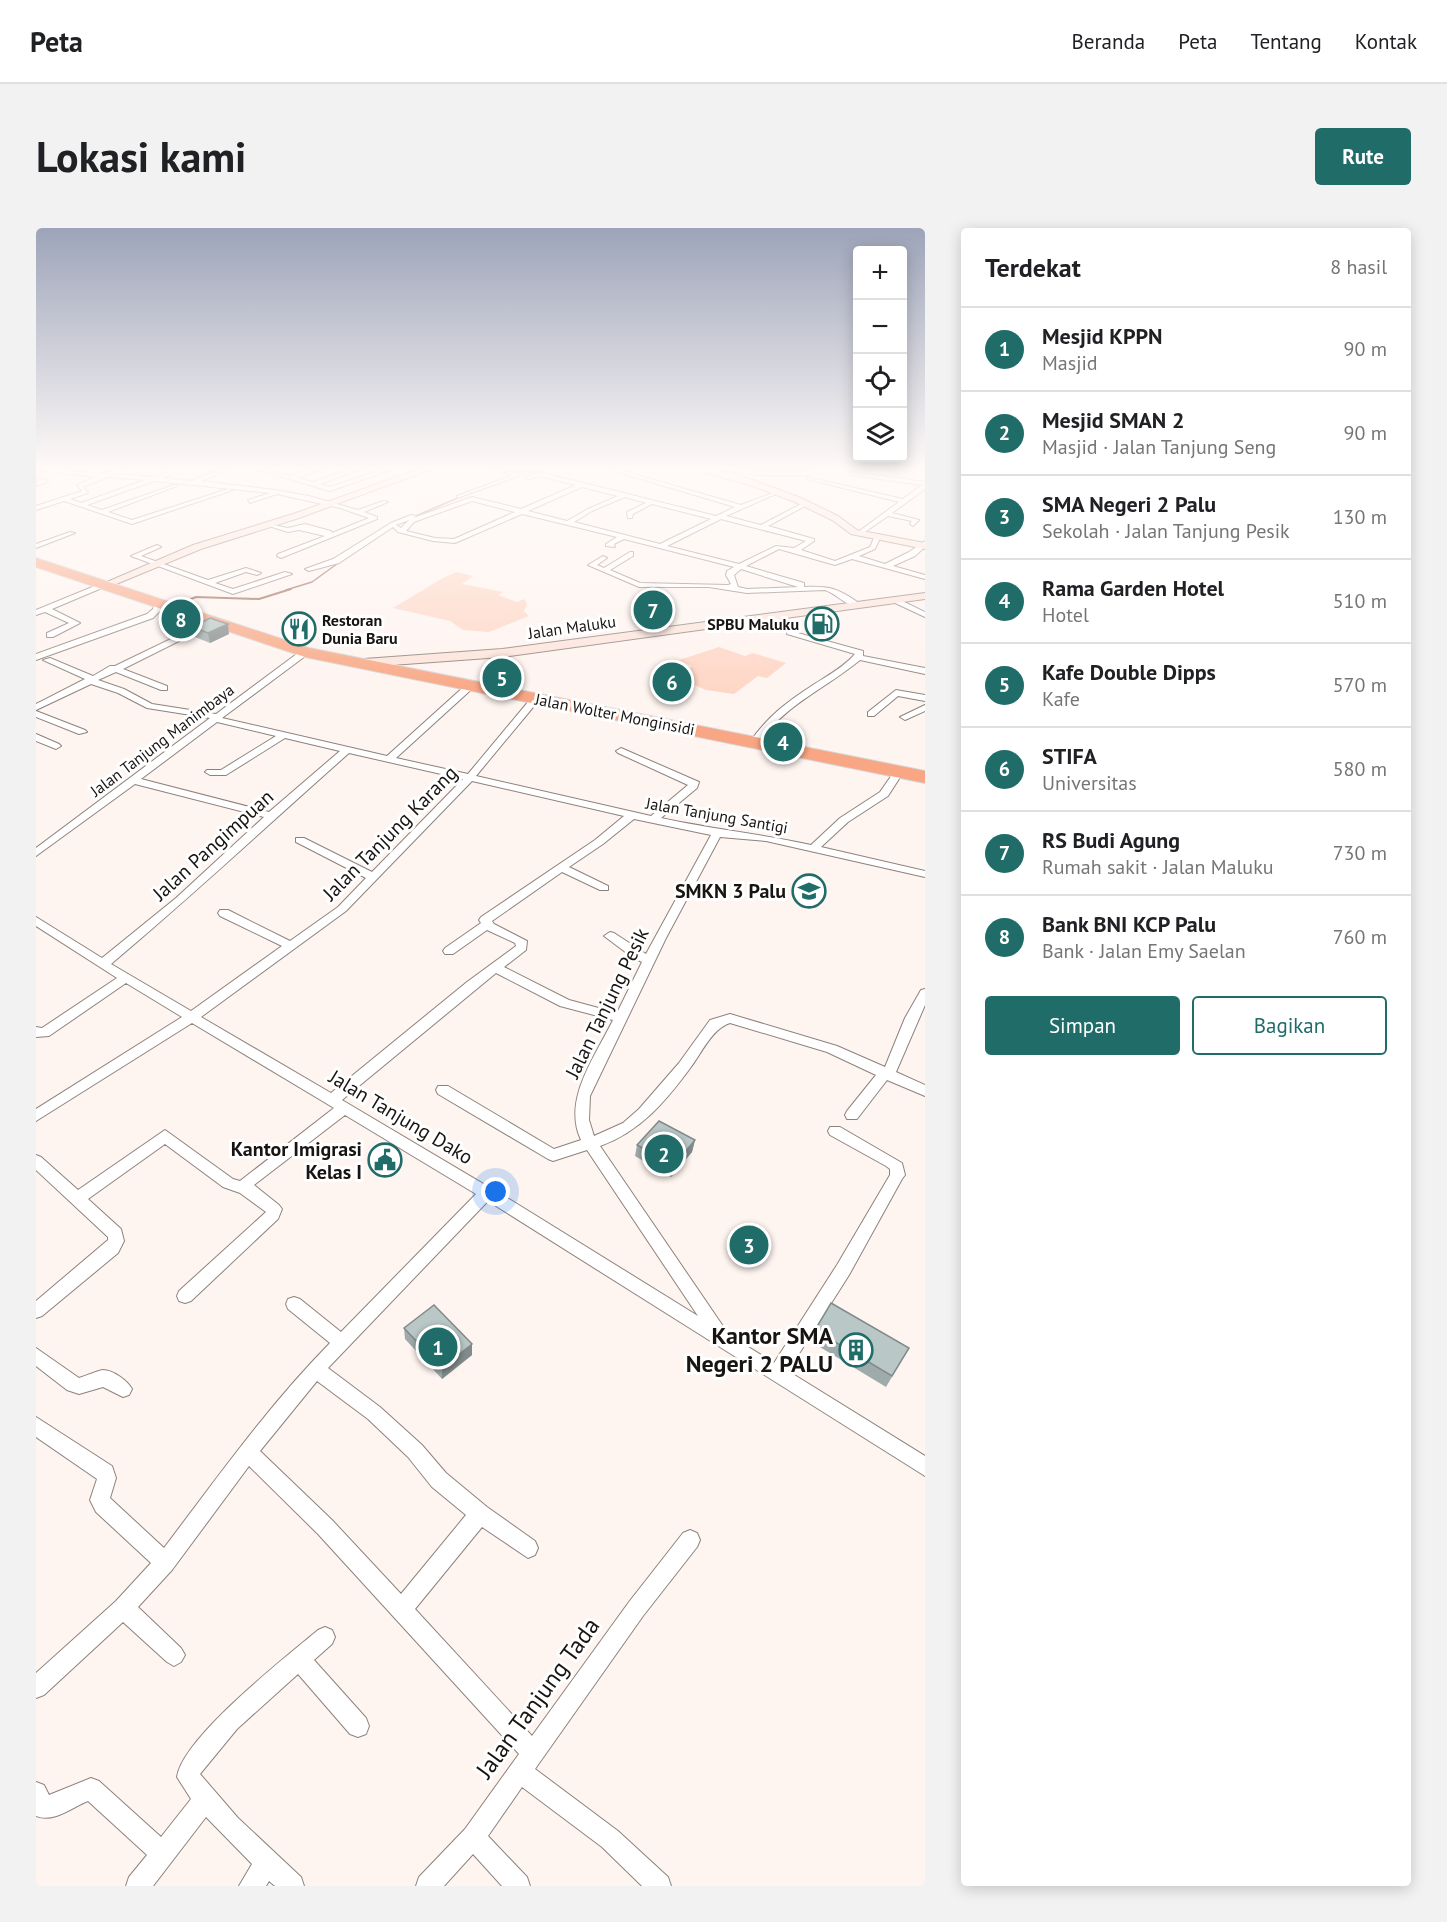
<!DOCTYPE html>
<html lang="id">
<meta charset="utf-8">
<style>
body{margin:0;font-family:"PT Sans",sans-serif;background:#f2f2f2;color:#202124}
.controls{position:absolute;right:18px;top:18px;display:grid;overflow:hidden;border-radius:6px;box-shadow:0 3px 15px #0003}
.controls button{width:54px;height:54px;display:grid;place-items:center;padding:0;border:0;border-bottom:2px solid #e0e0e0;background:#fff;color:#202124;font:30px sans-serif}
.you{position:absolute;left:460px;top:964px;width:21px;height:21px;margin:-15px;border:4px solid #fff;border-radius:50%;background:#1a73e8;box-shadow:0 0 0 9px #1a73e833}
.badge{display:grid;place-items:center;width:39px;height:39px;border-radius:50%;background:#206c69;color:#fff;font-size:20px;font-weight:700}
.pin{position:absolute;translate:-50% -50%;border:3px solid #fff;box-shadow:0 2px 6px #0006}
.list{margin:0;padding:0;list-style:none}
h2{display:flex;justify-content:space-between;align-items:center;height:78px;margin:0;padding:0 24px;font-size:26px}
h2 small{font-size:20px;font-weight:400;color:#757577}
.list li{display:grid;grid-template-columns:39px 1fr auto;gap:18px;align-items:center;box-sizing:border-box;height:84px;padding:0 24px;border-top:2px solid #e0e0e0}
.list b{display:block;font-size:22px;white-space:nowrap}
.list p{margin:0;font-size:20px;white-space:nowrap;color:#757577}
.list em{font-size:20px;font-style:normal;color:#757577}
.actions{display:flex;gap:12px;padding:18px 24px}
.actions a{flex:1;padding:14px 0;border:2px solid #206c69;border-radius:6px;text-align:center;font-size:21px;color:#206c69}
.actions .main{background:#206c69;color:#fff}
.icon{flex:none;width:33px;height:33px;fill:none;stroke:currentColor;stroke-width:2;stroke-linecap:round;stroke-linejoin:round}
.map{position:relative;flex:none;width:889px;height:1658px;overflow:hidden;border-radius:6px}
header{display:flex;align-items:center;gap:36px;box-sizing:border-box;height:84px;padding:0 30px;background:#fff;border-bottom:2px solid #e0e0e0}
header strong{font-size:28px}
nav{display:flex;gap:33px;margin-inline-start:auto;font-size:21px}
.intro{display:flex;align-items:center;justify-content:space-between;box-sizing:border-box;height:144px;padding:0 36px}
h1{margin:0;font-size:42px}
.button{padding:15px 27px;border-radius:6px;background:#206c69;color:#fff;font-size:21px;font-weight:700}
main{display:flex;gap:36px;padding:0 36px}
aside{flex:1;background:#fff;border-radius:6px;box-shadow:0 3px 15px #0003}
.map>svg:first-child{display:block}
.green{fill:#fed5c4}
.lines{fill:none;stroke-linecap:round;stroke-linejoin:round}
.stream-far1{stroke:#976955;stroke-width:1.5}
.stream{stroke:#976955;stroke-width:2}
.street-casing{stroke:#8d827d;stroke-width:2}
.secondary-casing{stroke:#8d827d;stroke-width:2}
.highway-casing{stroke:#d5d5d4;stroke-width:2}
.street{fill:#fff;fill-rule:evenodd}
.secondary{fill:#fde4da;fill-rule:evenodd}
.highway{fill:#f8a683;fill-rule:evenodd}
.wall{fill:#9fabaa}
.shaded-wall{fill:#828b8b}
.building{fill:#b9c7c6;stroke:#828b8b;stroke-width:1.5}
.labels{text-anchor:middle;stroke-width:6;stroke-linejoin:round;paint-order:stroke}
.far-poi-label{font-size:16px;font-weight:bold;fill:#181412;stroke:#fff;text-anchor:start}
.far-street-label{font-size:16px;fill:#181412;stroke:#fff}
.street-label{font-size:20px;fill:#181412;stroke:#fff}
.poi-label{font-size:20px;font-weight:bold;fill:#181412;stroke:#fff;text-anchor:end}
.near-poi-label{font-size:24px;font-weight:bold;fill:#181412;stroke:#fff;text-anchor:end}
.near-street-label{font-size:24px;fill:#181412;stroke:#fff}
</style>
<header>
<strong>Peta</strong>
<nav><a>Beranda</a><a>Peta</a><a>Tentang</a><a>Kontak</a></nav>
</header>
<div class="intro"><h1>Lokasi kami</h1><a class="button">Rute</a></div>
<main>
<div class="map">
<svg width="889" height="1658" viewBox="0 0 889 1658">
<rect width="100%" height="100%" fill="#fef4f0"/>
<path class="green" d="M421 344 437 348 426 356 467 364 462 367 481 374 488 371 491 376 488 383 493 388 453 404 427 402 414 393 357 380 407 350Z
M683 419 709 428 717 425 750 435 731 450 722 448 698 466 670 462 643 450 656 438 643 432Z"/>
<g class="lines">
<path class="stream-far1" d="M489 246 509 239
M375 290 431 266
M250 362 276 354 305 333"/>
<path class="stream" d="M121 384 160 369 223 371 255 361"/>
<g class="street-casing">
<path id="street" d="M0 239 64 246 88 239H96L79 246 117 249 130 245 136 239H143L135 247 127 250 156 253 190 239H198L165 253 239 262 273 268 322 282 347 273 352 274 328 284 341 289V291L245 330 241 328 242 326 289 308 263 302 252 304 233 298V296L252 300 269 296 295 303 296 305 333 290 304 280 241 266 214 275 212 272 234 265 118 253 51 277 66 282 141 256V258L72 284 96 292 192 261 197 262 96 296 28 273 0 282V278L46 263 41 257 60 249 0 242ZM72 249 109 252 45 275 34 271 52 265 47 259Z
M213 239C227 238 243 249 256 247 268 245 278 239 290 239L261 250 277 254 322 239H330L284 256 294 259 349 241 354 242 294 263Z
M453 239C463 238 473 245 483 245 492 244 499 239 508 239L421 270V268L477 247Z
M586 239H593L587 243 705 277 742 263V265L690 288 725 297 767 275H771V277L732 298 778 311V313L765 322 799 333 834 319 838 310 841 308 844 310 839 321 823 328 849 336 873 324 889 313V319L879 328 857 338 889 347V351L816 331 799 337 743 321 710 338 768 355V359C794 358 801 360 823 375V379C811 379 801 366 789 362L711 365 673 359H603L552 337 567 328 571 330 561 337 568 340 594 324H597V328L574 342 604 355 692 357 695 356 690 347 691 343 698 339 588 311 578 316 579 319 570 318V316L581 309 486 286 419 315 397 313 362 304 357 299 303 335 273 343 269 341 297 331 355 295 375 287 380 288 377 290 436 269 485 281 540 257 503 248 492 252 489 250 503 244 680 288 699 279 578 243ZM546 259 582 268 552 281 531 293 492 283ZM589 269 610 275 591 284 592 290H596L597 286 616 276 675 291 624 316 538 294 556 283ZM436 273 479 284 418 311 399 310 370 303 378 294ZM685 291 770 313 758 320 740 318 703 336 631 318ZM373 292 365 300 360 297ZM705 341 762 359H763L711 361 702 359 698 347Z
M664 239 720 243H773L776 245 773 247H720Z
M810 243 889 254V261L856 285 883 292 877 298 874 296 876 293 852 288 826 306H822V304L863 274 771 251V249L867 271 886 257 808 246Z
M0 249 11 253 12 254 0 258 2 254Z
M34 304 39 305 0 320V316Z
M121 317 125 319 123 320 105 328 172 352 210 340 225 345 221 347 210 344 179 355 197 361 249 344 256 346 197 366 95 328Z
M66 355 73 357 16 381 44 395 17 409H11V405L33 395 9 384 0 387V382Z
M860 370 889 384V389L857 374V370Z
M120 373 127 375 125 382 117 390 0 432V426L111 386 117 381Z
M170 394 177 396 87 441 131 458V462H125L80 444 62 452 88 461 116 476 180 486 266 422H272V426L186 490 351 528 432 455H438V459L360 530 432 546 497 468H503V472L440 548 615 588 652 557 582 525 580 523 585 520 663 554 661 560 625 590C675 601 725 606 775 617L804 590 844 564 860 541 868 543 852 568 812 594 785 619 889 643V649L730 613 684 609 630 710 554 868 553 892 558 908 587 895 603 881 643 835 674 792 694 786 801 818 849 839 869 790 885 762 889 761V777L860 844 889 857V868L851 852 821 891H811L809 887 811 883 840 847 791 824 694 795C676 801 666 824 655 839 630 873 604 904 564 918L693 1107 738 1135 801 1037 854 947V941L850 938 794 907 792 903 794 899H804L866 935 869 947 866 951 813 1047 752 1143 889 1228V1248L452 973 292 1140 344 1179 386 1217 410 1245 451 1279 499 1313 502 1320 499 1327 492 1330 446 1299 379 1381 496 1508 593 1374 647 1305 654 1302 661 1305 664 1312 661 1319 607 1388 499 1541 582 1603 632 1649 635 1658H606L566 1619 486 1559 452 1608 491 1649 494 1658H466L437 1626 408 1658H380L383 1649 429 1601 483 1526 282 1306 213 1238 136 1342 102 1379 145 1420 149 1427 145 1434 138 1438 131 1434 87 1394 8 1467 0 1470V1445L80 1373 115 1335 60 1284 54 1272 61 1251 0 1209V1189L76 1238 80 1250 74 1270 128 1320C181 1250 232 1178 294 1115L252 1081 250 1076 252 1071 258 1069 264 1071 305 1104 440 966 309 887 218 957 243 977 246 981 242 991 155 1073 149 1075 143 1073 141 1068 143 1063 230 984 204 965 187 959 129 916 52 971 85 1001 88 1013 82 1025 6 1088 0 1090V1073L72 1012V1009L0 942V927L5 929 42 962 129 902 197 951 204 953 298 880 156 795 0 893V881L146 789 90 755 13 808 0 809V799L6 800 81 750 0 698V689L66 730 140 670 228 589 99 556 0 628V620L174 490 111 480 82 465 55 456 0 482V476L49 451 7 432 14 430 57 448 74 438H79ZM181 494 240 508 185 542H171L169 544 174 547H190L249 510 304 523 233 584 105 551ZM313 525 427 551 336 644 268 610H260V614L330 650 302 679 254 713 192 682H184L182 685 184 688 246 718 155 783 75 736C157 667 234 595 313 525ZM436 553 588 588 559 612 445 689 443 692 445 695 409 720 407 723 409 726H417L451 702 479 715 480 718 431 754 295 865 165 789 310 683ZM598 591 675 607 610 726 578 705 574 704 568 708 596 729 606 734 581 785 533 772 468 739 490 722 491 713 458 696 456 693 526 644 564 662H572V658L533 639 567 616ZM460 745 524 778 577 792C559 829 526 872 545 912L518 921 412 858H402L400 862 402 866 512 931 517 933 551 922 662 1088 478 974 306 872ZM281 1153 332 1191 372 1229 396 1259 430 1287 365 1366 296 1292 224 1223Z
M751 402 827 423V428L889 440V446L824 432C789 461 748 477 722 516H716L714 514C731 489 752 473 777 457 791 448 808 439 819 426L751 406Z
M860 462 889 467V473L862 468 838 488H832V484Z
M889 477V483L869 492 864 489Z
M0 483 49 502 51 504 43 506 0 489Z
M0 506 23 516 25 518 20 521 0 513Z
M0 1120 43 1150C50 1148 60 1143 67 1142 77 1142 92 1153 96 1161L93 1167 87 1169 67 1159 43 1166 31 1162 0 1138Z
M289 1399 296 1402 299 1409 296 1416 278 1432 330 1490 333 1498 330 1506 322 1509 314 1506 262 1446 201 1501 164 1546 202 1590 265 1649 268 1658H239L233 1653 230 1658H203L216 1636 170 1589 117 1658H90L93 1649 111 1627 52 1573C35 1580 18 1595 0 1588V1554L8 1557 13 1567 55 1550 63 1553 125 1609 155 1571 141 1549C146 1510 250 1429 282 1402Z"/>
</g>
<g class="secondary-casing">
<path id="secondary" d="M389 239H401L263 290 165 321 73 359 69 360 64 357 157 317 257 286Z
M664 239H672L717 252 765 270 802 288 821 302 889 315V321L815 306 796 292 759 274 711 256 665 244Z
M889 365V371L466 429 328 439 322 435 328 431 466 421Z"/>
</g>
<g class="highway-casing">
<path id="highway" d="M0 330 273 420 889 543V555L269 429 0 339Z"/>
</g>
<use href="#street" class="street"/>
<use href="#secondary" class="secondary"/>
<use href="#highway" class="highway"/>
</g>
<path class="wall" d="M157 399 193 406 174 415 159 409Z
M659 912 656 924 635 949 599 928 601 917Z
M368 1100 436 1116V1127L406 1151 369 1111Z
M779 1102 873 1120 850 1159 774 1113Z"/>
<path class="shaded-wall" d="M192 396 193 406 174 415 172 405Z
M659 912 656 924 635 949 638 937Z
M436 1116V1127L406 1151V1140Z"/>
<path class="building" d="M174 390 192 396 172 405 157 399Z
M623 893 659 912 638 937 601 917Z
M795 1075 873 1120 856 1148 779 1102Z
M398 1077 436 1116 406 1140 368 1100Z"/>
<linearGradient id="sky" x2="0" y2="1"><stop stop-color="#9da4b9"/><stop offset="0.51" stop-color="#fffaf8"/><stop offset="1" stop-color="#fffaf8" stop-opacity="0"/></linearGradient>
<rect width="889" height="471" fill="url(#sky)"/>
<defs>
<g id="fuel-ring" transform="scale(1.725)"><circle r="9.5" fill="#fff" stroke="#206c69" stroke-width="1.5"/><path d="M-5.5-6h7V0h2V4h1.3V-2.5L3-4.5l.8-.8L6-3V5H2.5V1h-1V6h-7ZM-4.2-4.7v3.2H.2V-4.7Z" fill="#206c69"/></g>
<g id="restaurant-ring" transform="scale(1.725)"><circle r="9.5" fill="#fff" stroke="#206c69" stroke-width="1.5"/><path d="M-5-6h1v4h1v-4h1v4h1v-4h1v5L-1.5 .5V6h-2V.5L-5-1ZM5-6V6H3V1.5H1.5Q1.5-4 5-6Z" fill="#206c69"/></g>
<g id="school-ring" transform="scale(1.725)"><circle r="9.5" fill="#fff" stroke="#206c69" stroke-width="1.5"/><path d="M0-5L7-2L0 1L-7-2ZM-4 1L0 2.5L4 1V4Q0 6-4 4Z" fill="#206c69"/></g>
<g id="civic-ring" transform="scale(1.725)"><circle r="9.5" fill="#fff" stroke="#206c69" stroke-width="1.5"/><path d="M-.6-6.5H3V-4.5H.6V-3L4-1V1h2V6H-6V1h2V-1L-.6-3ZM-1.2 2.5V6h2.4V2.5Z" fill="#206c69"/></g>
<g id="building-ring" transform="scale(1.725)"><circle r="9.5" fill="#fff" stroke="#206c69" stroke-width="1.5"/><path d="M-4-6H4V6H1V3H-1V6H-4ZM-2.5-4.3h1.7v1.8h-1.7ZM.8-4.3h1.7v1.8H.8ZM-2.5-1h1.7V.8h-1.7ZM.8-1h1.7V.8H.8Z" fill="#206c69"/></g>
</defs>
<g fill-rule="evenodd">
<use href="#fuel-ring" x="786" y="396"/>
<use href="#restaurant-ring" x="263" y="401"/>
<use href="#school-ring" x="773" y="663"/>
<use href="#civic-ring" x="349" y="932"/>
<use href="#building-ring" x="820" y="1122"/>
</g>
<g class="labels">
<g class="far-poi-label">
<text x="286" y="398">Restoran<tspan x="286" dy="18">Dunia Baru</tspan></text>
<text x="763" y="402" text-anchor="end">SPBU Maluku</text>
</g>
<g class="far-street-label">
<text transform="translate(536 399) rotate(-8)" y="6">Jalan Maluku</text>
<text transform="translate(579 486) rotate(11)" y="6">Jalan Wolter Monginsidi</text>
<text transform="translate(126 512) rotate(-37)" y="6">Jalan Tanjung Manimbaya</text>
<text transform="translate(681 587) rotate(10)" y="6">Jalan Tanjung Santigi</text>
</g>
<g class="street-label">
<text transform="translate(354 605) rotate(-45)" y="7">Jalan Tanjung Karang</text>
<text transform="translate(177 617) rotate(-42)" y="7">Jalan Pangimpuan</text>
<text transform="translate(571 775) rotate(-64)" y="7">Jalan Tanjung Pesik</text>
<text transform="translate(365 889) rotate(31)" y="7">Jalan Tanjung Dako</text>
</g>
<g class="poi-label">
<text x="750" y="670">SMKN 3 Palu</text>
<text x="326" y="928">Kantor Imigrasi<tspan x="326" dy="23">Kelas I</tspan></text>
</g>
<g class="near-poi-label">
<text x="797" y="1116">Kantor SMA<tspan x="797" dy="28">Negeri 2 PALU</tspan></text>
</g>
<g class="near-street-label">
<text transform="translate(502 1470) rotate(-54)" y="8">Jalan Tanjung Tada</text>
</g>
</g>
</svg>
<div class="controls">
<button>+</button>
<button>−</button>
<button><svg class="icon" aria-label="locate" viewBox="0 0 24 24"><circle cx="12" cy="12" r="6"/><path d="M12 2v4M12 18v4M2 12h4M18 12h4"/></svg></button>
<button><svg class="icon" aria-label="layers" viewBox="0 0 24 24"><path d="M12 4l9 5-9 5-9-5zM3 14l9 5 9-5"/></svg></button>
</div>
<div class="you"></div>
<div class="pin badge" style="left:402px;top:1119px">1</div>
<div class="pin badge" style="left:628px;top:926px">2</div>
<div class="pin badge" style="left:713px;top:1017px">3</div>
<div class="pin badge" style="left:747px;top:514px">4</div>
<div class="pin badge" style="left:466px;top:450px">5</div>
<div class="pin badge" style="left:636px;top:454px">6</div>
<div class="pin badge" style="left:617px;top:382px">7</div>
<div class="pin badge" style="left:145px;top:391px">8</div>
</div>
<aside>
<h2>Terdekat<small>8 hasil</small></h2>
<ul class="list">
<li><span class="badge">1</span><div><b>Mesjid KPPN</b><p>Masjid</p></div><em>90 m</em></li>
<li><span class="badge">2</span><div><b>Mesjid SMAN 2</b><p>Masjid · Jalan Tanjung Seng</p></div><em>90 m</em></li>
<li><span class="badge">3</span><div><b>SMA Negeri 2 Palu</b><p>Sekolah · Jalan Tanjung Pesik</p></div><em>130 m</em></li>
<li><span class="badge">4</span><div><b>Rama Garden Hotel</b><p>Hotel</p></div><em>510 m</em></li>
<li><span class="badge">5</span><div><b>Kafe Double Dipps</b><p>Kafe</p></div><em>570 m</em></li>
<li><span class="badge">6</span><div><b>STIFA</b><p>Universitas</p></div><em>580 m</em></li>
<li><span class="badge">7</span><div><b>RS Budi Agung</b><p>Rumah sakit · Jalan Maluku</p></div><em>730 m</em></li>
<li><span class="badge">8</span><div><b>Bank BNI KCP Palu</b><p>Bank · Jalan Emy Saelan</p></div><em>760 m</em></li>
</ul>
<div class="actions"><a class="main">Simpan</a><a>Bagikan</a></div>
</aside>
</main>
